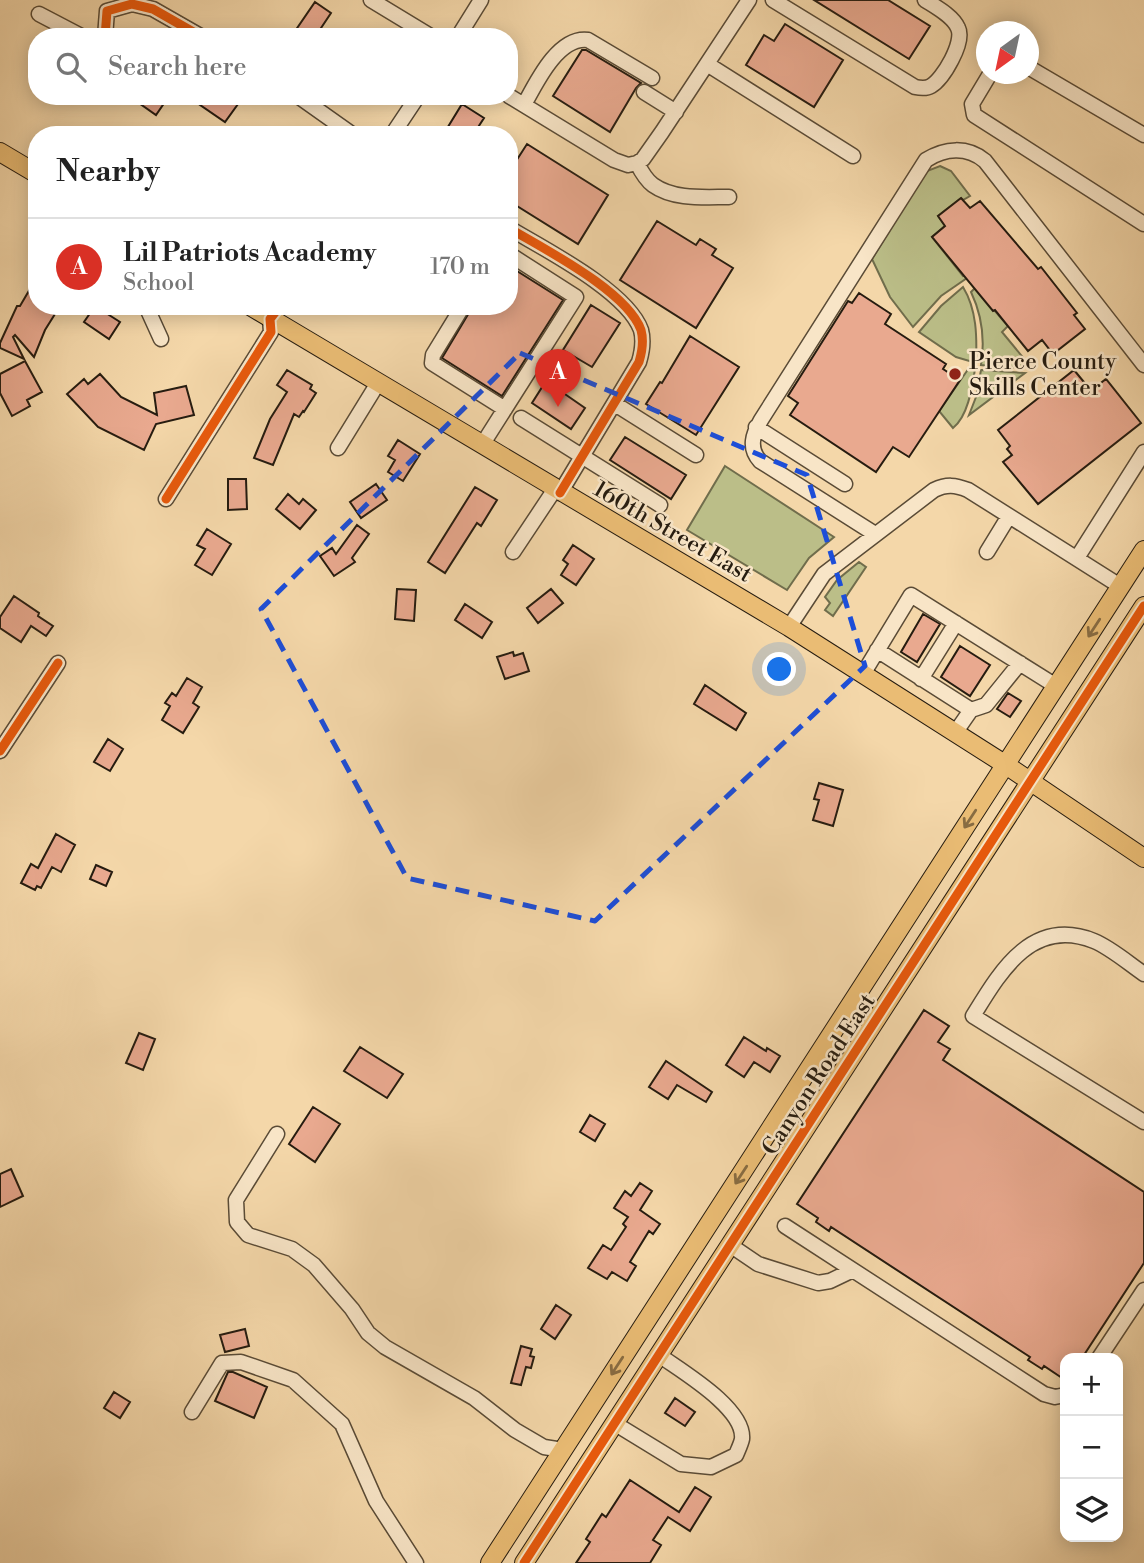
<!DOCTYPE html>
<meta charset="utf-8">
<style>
body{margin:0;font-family:"Libre Bodoni",serif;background:#f2f2f2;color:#222}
.controls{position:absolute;right:21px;bottom:21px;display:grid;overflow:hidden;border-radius:14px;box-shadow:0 4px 18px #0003}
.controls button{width:63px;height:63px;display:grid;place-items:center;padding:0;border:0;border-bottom:2px solid #e0e0e0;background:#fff;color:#222;font:35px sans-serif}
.compass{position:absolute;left:976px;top:21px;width:63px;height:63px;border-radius:50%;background:#fff;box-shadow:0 4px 18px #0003;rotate:213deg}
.you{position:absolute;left:780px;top:670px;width:24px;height:24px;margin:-18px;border:5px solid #fff;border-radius:50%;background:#1a73e8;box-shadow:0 0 0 10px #1a73e833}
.badge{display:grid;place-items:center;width:46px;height:46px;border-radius:50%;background:#d93025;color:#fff;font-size:23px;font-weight:700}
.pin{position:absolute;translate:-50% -58px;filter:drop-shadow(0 2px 4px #0008)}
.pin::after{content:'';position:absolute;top:37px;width:24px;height:21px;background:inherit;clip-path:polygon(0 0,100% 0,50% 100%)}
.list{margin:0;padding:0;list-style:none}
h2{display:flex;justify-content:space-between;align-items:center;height:91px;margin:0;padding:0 28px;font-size:30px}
h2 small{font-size:23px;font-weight:400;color:#767676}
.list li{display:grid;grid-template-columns:46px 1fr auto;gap:21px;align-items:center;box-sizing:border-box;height:98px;padding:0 28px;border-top:2px solid #e0e0e0}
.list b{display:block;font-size:26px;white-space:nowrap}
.list p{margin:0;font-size:23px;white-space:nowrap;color:#767676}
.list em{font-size:23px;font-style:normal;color:#767676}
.icon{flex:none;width:38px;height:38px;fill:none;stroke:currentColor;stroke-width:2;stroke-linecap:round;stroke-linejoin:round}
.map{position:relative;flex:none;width:1144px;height:1563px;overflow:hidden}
.search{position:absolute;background:#fff;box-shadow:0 4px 18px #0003;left:28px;top:28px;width:490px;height:77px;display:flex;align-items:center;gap:18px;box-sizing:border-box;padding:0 24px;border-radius:28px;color:#767676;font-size:26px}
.panel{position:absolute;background:#fff;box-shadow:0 4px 18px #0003;left:28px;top:126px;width:490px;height:189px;border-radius:28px}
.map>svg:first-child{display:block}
.green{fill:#bbbe88;stroke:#706d4c;stroke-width:2}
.building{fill:#e9a98f;stroke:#261c10;stroke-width:2}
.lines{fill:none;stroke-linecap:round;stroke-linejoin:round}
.minor-casing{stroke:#5a4b36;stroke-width:17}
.major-casing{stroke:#261c10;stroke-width:20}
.minor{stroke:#f8e5c7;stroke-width:14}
.major{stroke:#eabc74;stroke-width:18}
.cycleway-casing{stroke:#f8e5c7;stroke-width:13}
.cycleway{stroke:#e8590c;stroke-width:9}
.oneway{stroke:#886c42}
.marked{fill:none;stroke:#1d4ed8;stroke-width:5;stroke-dasharray:14 9;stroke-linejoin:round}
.poi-dot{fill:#8f2418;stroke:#f8e5c7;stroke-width:2.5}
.labels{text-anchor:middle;stroke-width:5;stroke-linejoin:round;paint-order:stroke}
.poi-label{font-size:23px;fill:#261c10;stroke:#f8e5c7;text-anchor:start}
.street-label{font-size:23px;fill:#261c10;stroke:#f8e5c7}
</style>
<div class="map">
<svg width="1144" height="1563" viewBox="0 0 1144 1563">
<rect width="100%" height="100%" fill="#f4d7a9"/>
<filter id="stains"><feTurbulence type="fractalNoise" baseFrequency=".00286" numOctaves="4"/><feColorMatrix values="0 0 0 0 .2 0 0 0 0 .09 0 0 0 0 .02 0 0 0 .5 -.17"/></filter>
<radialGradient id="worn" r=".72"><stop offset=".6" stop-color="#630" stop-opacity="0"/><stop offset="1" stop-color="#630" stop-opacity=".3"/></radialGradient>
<path class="green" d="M940 166 951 171 970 196 963 200 961 198 938 216 945 226 932 237 963 276 965 275 967 278 941 296 913 327 890 297 872 259 922 177 927 171Z
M963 287C977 310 977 337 976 363L956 357 919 332 941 306Z
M975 288 1008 326 1002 332 1030 366 1009 368 981 365C985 340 982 315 971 292Z
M969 368 975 369C972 388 968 416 953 428L939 411Z
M981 370 1025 373 969 415 976 397Z
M725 466 834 537 809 558 787 590 687 530Z
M859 562 866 567 833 616 825 610 830 603 825 597 837 580Z"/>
<path class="building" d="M814 0H888L930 26 909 59Z
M315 2 331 13 315 37H291Z
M785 24 843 60 814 107 746 65 764 35 774 41Z
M582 50H586L641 83 636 88 610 132 553 96Z
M129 96H169L156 115Z
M187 96H226L238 104 225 122Z
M462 104 484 118 473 135H443Z
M527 144 608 195 578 244 509 201V172Z
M961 198 970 208 980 201 1038 269 1041 267 1077 313 1074 315 1085 329 1053 354 1042 340 1028 351 995 310 993 311 932 237 945 226 938 216Z
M657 221 696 245 700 239 716 249 712 255 733 268 696 328 620 280Z
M509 266 563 300 502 396 442 358 473 306H509Z
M37 277V306H60L45 330 34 357 15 335 13 337 24 359 0 348V343L17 306H20Z
M859 293 891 314 885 324 946 364 943 369 960 380 909 457 893 447 876 472 790 415 798 403 788 396 848 301 852 303Z
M591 305 620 323 592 367 563 350Z
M95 306 120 322 109 339 84 322Z
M690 336 739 367 696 435 646 404 660 382 662 383Z
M25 361 42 392 27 400 30 406 12 416 0 393V374Z
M287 370 312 385 310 389 316 393 304 412 303 411 299 417 294 414 273 465 254 458 270 419 287 392 277 385Z
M1074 370 1088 387 1090 385 1093 389 1106 379 1141 423 1038 504 1003 462 1012 455 1007 449 1010 446 998 430Z
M100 374 121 397 157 415 154 393 186 386 194 415 156 424 144 450 98 427 67 394 84 379 88 384Z
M546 381 585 408 571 429 532 403Z
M625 437 686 475 671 499 610 460Z
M398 440 420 454 403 481 388 472 395 460 388 456Z
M228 479H246L247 509 228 510Z
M376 484 387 500 361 518 350 502Z
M475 487 497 500 481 526 477 523 445 573 428 562Z
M288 494 299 504 303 499 316 510 300 529 276 509Z
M357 525 369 534 352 558 355 562 334 576 320 556 332 548 336 554Z
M207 529 231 544 212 575 195 565 205 549 197 545Z
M573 545 594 559 576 585 561 575 568 564 563 560Z
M397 589 416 590 414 621 395 619Z
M551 589 563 603 538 623 527 608Z
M14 596 39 613 38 616 53 626 46 636 31 626 21 642 0 628V617Z
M465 604 492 622 482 638 455 620Z
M923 614 940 624 917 662 901 652Z
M960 646 990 665 970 696 941 677Z
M513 652 514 656 523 653 529 671 505 679 497 657Z
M187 678 202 687 193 703 199 707 183 733 162 720 170 706 165 703 172 693 176 696Z
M705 685 746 713 736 730 694 704Z
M1008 693 1021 701 1010 717 997 709Z
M108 739 123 749 110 771 94 762Z
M819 783 843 790 833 826 813 820 819 800 814 799Z
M56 834 75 845 61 872 52 867 41 888 37 886 35 890 21 883 31 864 38 868Z
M96 865 112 872 106 886 90 879Z
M924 1010 949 1026 938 1042 950 1049 943 1060 1144 1192V1263L1082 1358H1065V1380L1044 1366 1042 1369 1028 1360 1030 1357 831 1227 829 1231 816 1222 818 1218 797 1204Z
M139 1033 155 1039 143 1070 126 1063Z
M744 1037 766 1051 767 1048 780 1056 770 1072 754 1062 744 1077 726 1065Z
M360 1047 403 1074 387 1098 344 1071Z
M666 1061 712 1092 706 1102 677 1085 668 1099 649 1087Z
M313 1107 340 1124 315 1162 289 1144Z
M590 1115 605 1124 595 1141 580 1132Z
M11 1169 23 1196 0 1207V1174Z
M640 1183 652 1191 640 1210 660 1224 653 1234 649 1231 630 1262 636 1266 627 1281 612 1272 607 1279 588 1268 603 1245 611 1250 626 1227 623 1224 628 1217 614 1208 625 1191 631 1196Z
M556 1305 571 1315 555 1339 541 1329Z
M245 1329 249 1346 225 1352 220 1335Z
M521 1346 532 1349 530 1356 534 1357 531 1368 526 1367 521 1385 511 1383Z
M228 1372H233L267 1387 254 1418 215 1401Z
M114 1392 130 1402 120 1418 104 1408Z
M675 1398 695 1412 685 1426 665 1413Z
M630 1480 679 1512 695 1487 711 1497 690 1531 668 1517 653 1540 661 1545 650 1563H576L590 1542 586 1539 602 1514 606 1517Z"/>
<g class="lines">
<g class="minor-casing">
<path id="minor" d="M371 0 432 37
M773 0 915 87C920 88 926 89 931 86 943 79 965 42 958 28 953 16 936 7 925 0
M39 14 83 37
M105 37 107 11 132 4 153 9 202 37
M458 37 481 0
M707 64 853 156
M1028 67 1144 135
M990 74 972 104 974 115 1144 224
M644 92 676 112
M298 96 353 135
M509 96 614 160 628 165 637 163
M524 105C536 83 558 36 588 40L652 78
M392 135 418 96
M637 163 643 159 662 132 749 0
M637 163C641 171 646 180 653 185 674 200 704 197 729 197
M509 228C544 249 627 291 641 330 644 341 642 352 639 362L560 493
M146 306 161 339
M463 306 433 355 432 363 505 409
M615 404 696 455
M521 418 660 505
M756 427 845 484
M482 445 576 297 509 254
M338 448 378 383
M166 499 271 332 270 319 280 306
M875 534 760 461C748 448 753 434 761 420L926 160C945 148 967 146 985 161L1144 365
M513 552 555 489
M987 552 1009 516
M1077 558 1144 452
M789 627 824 574 934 490C947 484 955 485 968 490L1120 586
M877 650 971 710 955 733
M863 674 911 595 1056 686
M921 679 956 623
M971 710 986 705 1020 663
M0 751 58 663
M1144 974C1128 963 1111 948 1094 941 1032 916 1000 972 973 1016L1144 1122
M277 1134 236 1200 237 1222 248 1235 292 1249 314 1265 352 1309 368 1333 385 1347 474 1398 515 1430 544 1447 563 1450
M785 1226 1044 1394 1055 1397 1065 1395
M730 1245 758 1264 818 1283 830 1281 853 1270
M1099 1358 1144 1290
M192 1412 222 1363 241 1362 293 1380 342 1424 376 1501 416 1563
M614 1423 681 1464 711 1467 736 1455C738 1450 741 1444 742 1439 745 1408 681 1371 659 1355"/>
</g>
<g class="major-casing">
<path id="major" d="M0 152 37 174
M250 306 789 627 1006 765 1144 858
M490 1563 1144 550
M524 1563 1144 606"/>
</g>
<use href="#minor" class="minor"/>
<use href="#major" class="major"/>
<g class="cycleway-casing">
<path id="cycleway" d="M105 37 107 11 132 4 153 9 202 37
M509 228C544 249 627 291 641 330 644 341 642 352 639 362L560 493
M166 499 271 332 270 319 280 306
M0 751 58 663
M524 1563 1144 606"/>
</g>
<use href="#cycleway" class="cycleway"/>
</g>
<defs><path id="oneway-shaft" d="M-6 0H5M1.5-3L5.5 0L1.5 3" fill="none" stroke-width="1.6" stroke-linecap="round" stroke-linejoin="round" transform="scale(1.75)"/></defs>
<g class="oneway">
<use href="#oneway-shaft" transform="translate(1094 628) rotate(123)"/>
<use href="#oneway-shaft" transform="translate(970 819) rotate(123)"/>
<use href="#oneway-shaft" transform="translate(741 1175) rotate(123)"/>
<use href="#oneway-shaft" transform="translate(617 1366) rotate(123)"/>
</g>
<path class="marked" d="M520 353 807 475 865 666 595 921 407 878 261 609Z"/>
<circle class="poi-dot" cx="955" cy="374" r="7"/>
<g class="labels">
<g class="poi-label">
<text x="969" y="369">Pierce County<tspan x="969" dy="26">Skills Center</tspan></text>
</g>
<g class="street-label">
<text transform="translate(673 531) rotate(30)" y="8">160th Street East</text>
<text transform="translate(818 1074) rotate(-57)" y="8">Canyon Road East</text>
</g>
</g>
<rect width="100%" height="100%" filter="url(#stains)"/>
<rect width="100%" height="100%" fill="url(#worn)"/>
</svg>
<div class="controls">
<button>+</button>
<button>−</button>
<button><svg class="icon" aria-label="layers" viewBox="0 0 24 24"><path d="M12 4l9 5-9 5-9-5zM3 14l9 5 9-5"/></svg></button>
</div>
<svg class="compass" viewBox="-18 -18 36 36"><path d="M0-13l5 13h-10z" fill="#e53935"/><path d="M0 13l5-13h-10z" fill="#767676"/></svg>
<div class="you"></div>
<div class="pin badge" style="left:558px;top:407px">A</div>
<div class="search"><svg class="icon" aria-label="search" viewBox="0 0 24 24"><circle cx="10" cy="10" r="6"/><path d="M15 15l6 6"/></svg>Search here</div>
<section class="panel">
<h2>Nearby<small></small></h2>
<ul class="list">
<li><span class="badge">A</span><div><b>Lil Patriots Academy</b><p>School</p></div><em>170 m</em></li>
</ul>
</section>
</div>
